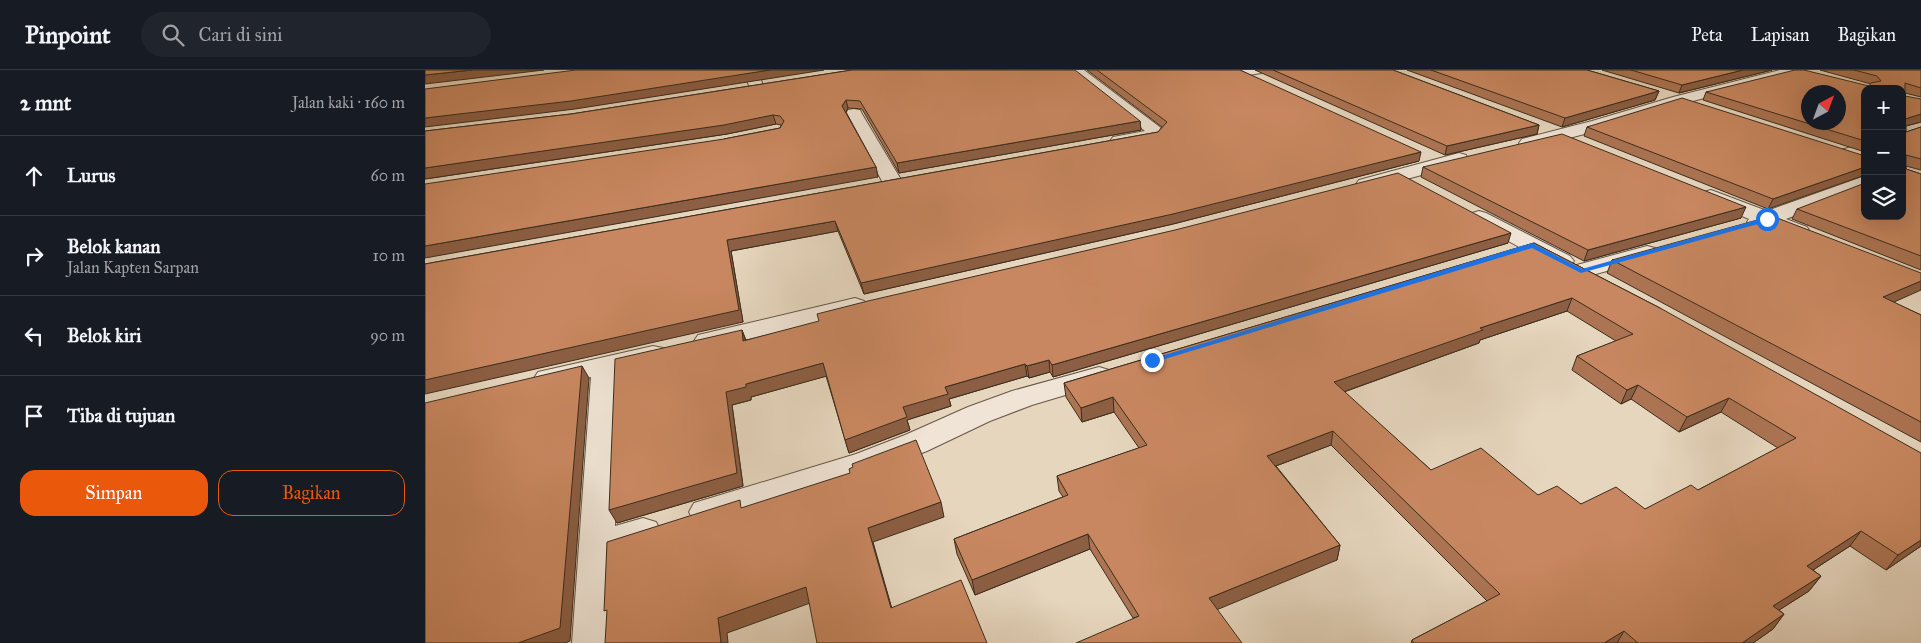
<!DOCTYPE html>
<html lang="id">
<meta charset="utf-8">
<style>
body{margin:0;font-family:"IM FELL Great Primer",serif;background:#20242c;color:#f1f3f6}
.controls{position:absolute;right:15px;top:15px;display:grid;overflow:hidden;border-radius:10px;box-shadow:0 5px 20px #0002}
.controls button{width:45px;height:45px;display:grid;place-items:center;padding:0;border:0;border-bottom:1px solid #363941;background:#171b24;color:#f1f3f6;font:25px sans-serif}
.compass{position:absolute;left:1376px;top:15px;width:45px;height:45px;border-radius:50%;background:#171b24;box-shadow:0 5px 20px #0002;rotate:41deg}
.stop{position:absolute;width:15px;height:15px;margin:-11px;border:4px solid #1a73e8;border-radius:50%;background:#fff}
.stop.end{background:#1a73e8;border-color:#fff;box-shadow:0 1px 5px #0008}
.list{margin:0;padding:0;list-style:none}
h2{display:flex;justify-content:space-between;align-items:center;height:65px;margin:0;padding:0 20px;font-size:21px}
h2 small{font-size:16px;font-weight:400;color:#9ea1a6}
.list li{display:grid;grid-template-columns:32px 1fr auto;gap:15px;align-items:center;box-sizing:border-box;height:80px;padding:0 20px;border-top:1px solid #363941}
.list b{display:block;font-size:19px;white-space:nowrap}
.list p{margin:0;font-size:16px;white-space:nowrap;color:#9ea1a6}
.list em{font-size:16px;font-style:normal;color:#9ea1a6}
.actions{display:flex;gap:10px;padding:15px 20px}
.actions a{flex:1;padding:11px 0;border:1px solid #ea580c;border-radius:15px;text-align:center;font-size:18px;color:#ea580c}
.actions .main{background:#ea580c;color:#fff}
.icon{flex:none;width:28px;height:28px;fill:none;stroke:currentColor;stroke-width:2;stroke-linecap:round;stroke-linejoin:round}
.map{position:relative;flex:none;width:1496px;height:573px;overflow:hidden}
header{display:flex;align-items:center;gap:30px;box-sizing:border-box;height:70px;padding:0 25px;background:#171b24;border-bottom:1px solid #363941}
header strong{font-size:24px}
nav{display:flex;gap:28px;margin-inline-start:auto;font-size:18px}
.search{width:350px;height:45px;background:#20242c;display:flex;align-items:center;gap:12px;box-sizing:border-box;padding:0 18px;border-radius:28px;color:#9ea1a6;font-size:19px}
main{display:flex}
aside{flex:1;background:#171b24}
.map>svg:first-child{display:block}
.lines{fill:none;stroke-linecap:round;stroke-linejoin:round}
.minor-casing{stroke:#665745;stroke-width:2}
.minor{fill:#efe4d5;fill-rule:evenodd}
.wall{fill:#ac7453;stroke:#3b2d1d;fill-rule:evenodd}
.shaded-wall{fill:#8c5e43;stroke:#3b2d1d}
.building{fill:#c88760;stroke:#3b2d1d;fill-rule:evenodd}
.route{fill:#1a73e8}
</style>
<header>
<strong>Pinpoint</strong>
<div class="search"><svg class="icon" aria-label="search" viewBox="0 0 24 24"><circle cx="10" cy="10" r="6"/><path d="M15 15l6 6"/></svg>Cari di sini</div>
<nav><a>Peta</a><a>Lapisan</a><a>Bagikan</a></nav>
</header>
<main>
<aside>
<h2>2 mnt<small>Jalan kaki · 160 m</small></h2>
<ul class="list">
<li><svg class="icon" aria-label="ahead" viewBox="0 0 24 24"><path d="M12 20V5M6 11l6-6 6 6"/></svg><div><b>Lurus</b></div><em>60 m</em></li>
<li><svg class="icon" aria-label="right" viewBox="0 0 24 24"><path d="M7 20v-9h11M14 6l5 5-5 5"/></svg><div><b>Belok kanan</b><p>Jalan Kapten Sarpan</p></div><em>10 m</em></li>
<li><svg class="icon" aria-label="left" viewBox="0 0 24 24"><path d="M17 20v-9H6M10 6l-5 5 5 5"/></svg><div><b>Belok kiri</b></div><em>90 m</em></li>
<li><svg class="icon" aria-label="arrive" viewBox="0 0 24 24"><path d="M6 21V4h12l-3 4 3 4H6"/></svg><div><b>Tiba di tujuan</b></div></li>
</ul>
<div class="actions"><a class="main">Simpan</a><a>Bagikan</a></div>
</aside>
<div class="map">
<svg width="1496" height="573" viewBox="0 0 1496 573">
<rect width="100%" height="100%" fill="#e6d6be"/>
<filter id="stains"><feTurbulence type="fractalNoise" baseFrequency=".004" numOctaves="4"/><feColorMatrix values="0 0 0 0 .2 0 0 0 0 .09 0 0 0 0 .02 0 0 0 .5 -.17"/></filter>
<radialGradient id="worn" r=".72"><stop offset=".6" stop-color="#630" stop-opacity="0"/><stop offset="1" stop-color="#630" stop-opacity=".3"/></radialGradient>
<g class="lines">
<g class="minor-casing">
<path id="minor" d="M319 0H333L338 16 335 19H325Z
M643 0H659L740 61 733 69 694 76 688 75 685 71 688 67 720 61Z
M812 0H838L836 3 818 6 813 5 811 2Z
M1355 0H1379L1377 3 1260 33 1179 59 1109 77 1103 78 1097 77 1094 73 1097 69 1167 51 1248 27Z
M429 39 435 40 437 44 478 113 475 117 468 119 461 117 458 113 421 44 423 40Z
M1440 73V84L1422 90 1416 88 1413 84 1416 80Z
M1034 83 1041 85 1043 89 1041 93 941 120 934 118 931 114 934 110Z
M1440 106V119L1361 149 1382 157 1385 162 1382 167C1366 171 1357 158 1342 156 1336 156 1332 158 1325 157L1322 152 1324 149 1279 130 1276 126 1279 122 1286 120 1342 141Z
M1054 141 1061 143 1145 186 1149 191 1145 196 1137 198 1129 196 1047 151 1043 147 1047 143Z
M1222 176 1230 178 1233 183 1230 188 1156 208 1148 206 1144 201 1148 196Z
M430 228 439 231 443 236 439 241 282 279 273 277 269 271 273 265Z
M228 276 238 278 242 284 238 290 195 300 190 456 218 448 231 452 236 462 231 472 190 485 187 573H147L166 307 123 317 113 314 109 308 113 302Z
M674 297 684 300 688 306 684 312 607 335 565 351 502 381 453 400 281 455 269 451 264 442 269 433 431 384 480 365 543 337 587 321Z"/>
</g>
<use href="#minor" class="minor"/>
</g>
<path class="wall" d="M427 0 715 51 716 60 474 103 437 39 423 38 421 42 451 97 453 107 299 69 355 58 356 55 351 54 302 64 0 109V61L146 44Z
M662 0H815L994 91 748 154 439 224 413 161 306 181 318 252 0 194 733 62 737 57Z
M830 0H968L1114 55 1112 64 1020 85Z
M982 0H1162L1234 21 1230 30 1137 57Z
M1177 0H1347L1254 23Z
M1395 0H1496V27L1480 23V26L1496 52 1481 56V62L1496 57V100L1481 96V99L1496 104V200L1367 149 1372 139 1477 146 1440 19V82L1278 30 1281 22 1444 16 1446 14Z
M1162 57 1440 86 1343 139 1159 66Z
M998 97 1316 148 1159 191 996 107Z
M1083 173 628 307 625 302 604 308 602 306 524 329 526 336 482 350 485 360 424 383 401 306 326 327V330L307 335 318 416 192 453 317 260 321 270Z
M1109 173 1235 238 1496 476 1461 500 1425 476 1388 500 1396 506 1384 521 1354 540 1359 544 1348 559 1328 573H986L987 570 1062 531 906 375 851 396 915 475 912 490 708 548 665 479 550 525 532 484 529 469 638 427 634 421 632 406 714 378 689 342 657 352 641 327 639 313ZM1142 241 1191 271 1152 286 1147 300 1196 334 1206 329 1254 362 1296 342 1353 378 1273 420 1220 439 1156 434 1113 425 1006 400 919 322 1054 273 1055 270Z
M1187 190 1468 232 1496 245V372L1182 203Z"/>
<path class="shaded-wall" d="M47 0H119L0 14V5Z
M345 0H399L150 39 0 57V48Z
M1318 0H1347L1254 23 1257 15Z
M1234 21 1230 30 1137 57 1140 48Z
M421 30 423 38 419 45 417 36Z
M1496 44V52L1477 57 1480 49Z
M348 45 351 54 302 64 0 109V98Z
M715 51 716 60 474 103 472 93Z
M1114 55 1112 64 1020 85 1022 76Z
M996 82 994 91 748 154 439 224 436 213Z
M451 97 453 107 0 188V176Z
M1440 97V105L1343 139 1348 129Z
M1321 137 1316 148 1159 191 1163 180Z
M410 151 413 161 306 181 318 252 0 324V310L302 170Z
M1086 163 1083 173 628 307 627 295Z
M1496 211V220L1449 241 1458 227Z
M1147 228 1142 241 1055 270 1054 273 907 326 909 312 1055 258Z
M317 260 321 272 318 271Z
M624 290 625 302 604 308 602 296Z
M398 293 402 306 326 327V330L307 335 318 416 192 453 184 440 301 322 321 314Z
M600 294 602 306 524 329 526 336 482 350 485 360 424 383 420 370 478 337 520 317Z
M157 296 164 308 145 571 140 573H93Z
M1213 315 1206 329 1196 334 1202 320Z
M688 327 689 342 657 352 656 338Z
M1304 328 1296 342 1254 362 1262 347Z
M908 361 906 375 840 400 842 386Z
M516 432 519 447 448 472 471 553 443 458Z
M1436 461 1425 476 1371 511 1382 496Z
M663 464 665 479 550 525 547 510Z
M1496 470V476L1461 500 1473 485Z
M915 475 912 490 784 543V528Z
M1396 506 1384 521 1337 551 1348 536Z
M381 517 388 532 302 563 303 573H296L293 548Z
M1359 544 1348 559 1328 573H1317Z
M1199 561 1192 573H1179Z"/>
<path class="building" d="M0 0H47L0 5Z
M151 0H345L146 31 0 48V19Z
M427 0H650L715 51 472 93 435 31 421 30 417 36 451 97 0 176V114L299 69 355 58 359 51 355 46 348 45 299 55 0 98V61L146 44Z
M672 0H815L996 82 748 144 436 213 410 151 302 170 314 240 0 310V194L733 62 742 52Z
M848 0H968L1114 55 1022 76Z
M1006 0H1162L1234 21 1140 48Z
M1206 0H1318L1257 15Z
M1370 0H1379L1444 16 1446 13 1456 11 1452 6 1429 0H1496V18L1480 13V26L1496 29V44L1480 49 1481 62 1496 57V89L1481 85V99L1496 104V186L1372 139 1440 113V146H1477V19H1440V71L1281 22ZM1384 22H1414V52H1384Z
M1257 28 1440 86V97L1348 129 1162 57Z
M1137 64 1321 137 1163 180 998 97Z
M973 103 1086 163 627 295 624 290 602 296 600 294 520 317 523 324 478 337 482 347 420 370 398 293 321 314V317L301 322 312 403 184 440 190 289 317 260 318 271 394 251 392 244 443 231 750 160Z
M1347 146 1496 203V211L1458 227 1496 245V352L1187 190Z
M1109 173 1235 238 1496 383V470L1473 485 1436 461 1382 496 1396 506 1348 536 1359 544 1317 573H1213L1199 561 1179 573H989L987 570 1075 524 908 361 842 386 915 475 784 528 817 573H651L714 546 663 464 547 510 529 469 643 425 632 406 722 375 688 327 656 338 639 313ZM1147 228 1208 264 1152 286 1202 320 1213 315 1262 347 1304 328 1371 368 1273 420 1266 415 1220 439 1191 417 1156 434 1132 416 1113 425 1056 378 1006 400 909 312 1058 260 1055 258Z
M157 296 135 558 93 573H0V333Z
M491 370 516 432 443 458 466 538 536 510 562 573H392L381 517 293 548 296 573H180L182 540 179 541 182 472 315 430 316 438 425 403 424 399 428 397 427 394Z"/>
<path class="route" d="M1342 147 1345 149 1344 151 1156 203 1107 178 730 292 723 290 1107 173 1157 199Z"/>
<rect width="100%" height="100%" filter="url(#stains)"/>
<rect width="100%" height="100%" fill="url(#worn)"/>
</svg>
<div class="controls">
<button>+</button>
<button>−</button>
<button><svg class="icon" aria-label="layers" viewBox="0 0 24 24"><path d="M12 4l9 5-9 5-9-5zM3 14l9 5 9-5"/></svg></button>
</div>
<svg class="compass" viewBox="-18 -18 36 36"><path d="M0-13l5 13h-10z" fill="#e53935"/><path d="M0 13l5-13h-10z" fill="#9ea1a6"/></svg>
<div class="stop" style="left:1342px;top:149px"></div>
<div class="stop end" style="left:727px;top:290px"></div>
</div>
</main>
